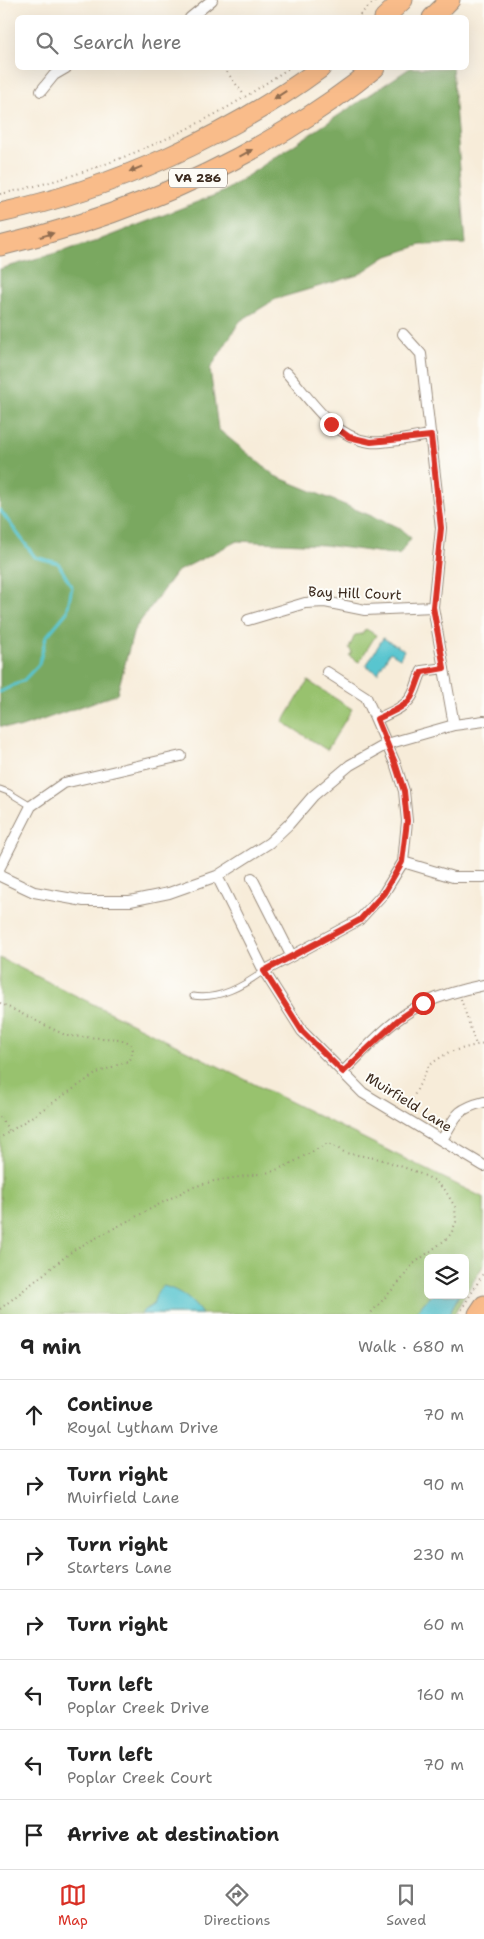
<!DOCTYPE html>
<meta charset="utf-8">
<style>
body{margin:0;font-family:"Shantell Sans",sans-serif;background:#f6f6f6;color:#222}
.controls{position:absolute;right:15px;bottom:15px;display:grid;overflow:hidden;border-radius:8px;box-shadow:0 5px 20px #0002}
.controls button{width:45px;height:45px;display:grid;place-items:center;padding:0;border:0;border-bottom:1px solid #e0e0e0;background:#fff;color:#222;font:25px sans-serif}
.stop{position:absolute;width:15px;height:15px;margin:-11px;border:4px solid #d93025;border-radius:50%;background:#fff}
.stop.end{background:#d93025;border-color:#fff;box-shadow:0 1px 5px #0008}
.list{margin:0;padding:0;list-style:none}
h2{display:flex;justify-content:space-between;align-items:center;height:65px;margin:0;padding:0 20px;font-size:21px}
h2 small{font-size:16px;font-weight:400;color:#767676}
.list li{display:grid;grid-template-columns:32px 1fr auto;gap:15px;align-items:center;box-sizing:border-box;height:70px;padding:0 20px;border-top:1px solid #e0e0e0}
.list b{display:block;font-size:19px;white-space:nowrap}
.list p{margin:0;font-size:16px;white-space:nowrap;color:#767676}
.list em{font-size:16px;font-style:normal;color:#767676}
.icon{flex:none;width:28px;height:28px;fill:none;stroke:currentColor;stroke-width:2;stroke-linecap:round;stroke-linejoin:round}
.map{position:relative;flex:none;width:484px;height:1314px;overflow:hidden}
.search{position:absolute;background:#fff;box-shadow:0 5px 20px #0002;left:15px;right:15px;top:15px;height:55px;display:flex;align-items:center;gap:12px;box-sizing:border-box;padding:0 18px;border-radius:8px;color:#767676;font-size:19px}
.sheet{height:555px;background:#fff}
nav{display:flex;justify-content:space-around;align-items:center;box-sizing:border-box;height:70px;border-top:1px solid #e0e0e0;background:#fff;font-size:14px;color:#767676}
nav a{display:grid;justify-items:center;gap:2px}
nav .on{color:#d93025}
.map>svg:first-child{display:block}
.green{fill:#98c26e;stroke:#6a7646}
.forest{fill:#7aa861;stroke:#5a6940}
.water{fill:#58c5cf;stroke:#4a7876}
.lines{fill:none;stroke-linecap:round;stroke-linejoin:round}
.stream{stroke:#58c5cf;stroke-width:3}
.lane-casing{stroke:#998b7c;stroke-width:7}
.street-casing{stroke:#998b7c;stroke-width:12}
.highway-casing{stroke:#998b7c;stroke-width:21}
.path{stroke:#998b7c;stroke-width:2;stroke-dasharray:1 4;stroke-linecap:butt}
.lane{stroke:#fff;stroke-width:5}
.street{stroke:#fff;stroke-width:10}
.highway{stroke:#f9bc8a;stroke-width:19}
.oneway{fill:#906c4f}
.route{stroke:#d93025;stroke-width:6}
.labels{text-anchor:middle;stroke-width:4;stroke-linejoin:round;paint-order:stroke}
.shield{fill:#fdfcf7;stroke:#75695f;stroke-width:1}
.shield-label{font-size:12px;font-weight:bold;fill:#3b2a1e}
.street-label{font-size:14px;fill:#3b2a1e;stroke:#fdfcf7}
</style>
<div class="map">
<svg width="484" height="1314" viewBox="0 0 484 1314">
<rect width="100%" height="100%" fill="#fdfcf7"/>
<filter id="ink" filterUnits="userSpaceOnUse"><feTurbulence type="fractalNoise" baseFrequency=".02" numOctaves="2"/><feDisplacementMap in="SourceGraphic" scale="10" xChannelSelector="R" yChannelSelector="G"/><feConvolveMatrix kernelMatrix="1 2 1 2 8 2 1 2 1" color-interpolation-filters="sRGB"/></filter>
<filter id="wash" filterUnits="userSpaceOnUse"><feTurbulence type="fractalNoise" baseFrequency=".0096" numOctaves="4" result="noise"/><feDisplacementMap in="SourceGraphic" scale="20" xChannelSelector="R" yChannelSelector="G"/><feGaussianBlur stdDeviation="1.12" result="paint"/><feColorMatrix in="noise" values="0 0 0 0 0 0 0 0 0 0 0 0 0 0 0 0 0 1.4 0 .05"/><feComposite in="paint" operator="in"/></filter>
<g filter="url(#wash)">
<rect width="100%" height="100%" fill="#f7ecd9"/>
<path class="green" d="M366 629 376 635 359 662 349 656 352 652 349 648 355 635 362 634Z
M308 681 352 709 327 750 283 722Z
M0 958 484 1198V1264L465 1295V1258H428V1295H465L454 1314H0Z"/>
<path class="forest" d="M410 68H452L466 244 421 245 385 257 358 275 276 299 240 321 210 369 218 429 275 476 398 527 411 538 399 555 324 545 237 541 176 572 134 630 117 694 19 728 0 726V269L94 242 223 192Z"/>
<path class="water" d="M383 638 404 650 400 658 390 652 378 673 366 666Z
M164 1286C181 1291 192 1300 202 1314H141L144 1310 152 1306C156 1298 156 1289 164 1286Z
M431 1295H459L449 1314H414Z"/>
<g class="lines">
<path class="stream" d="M0 510 35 557 58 563 72 587 67 612 46 637 39 664 24 680 0 692"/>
</g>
</g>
<g filter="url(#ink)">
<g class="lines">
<g class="lane-casing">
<path id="lane" d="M0 789 8 792 31 806
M193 996C219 1000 243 986 264 971"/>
</g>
<g class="street-casing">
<path id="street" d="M190 18 212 0
M41 91 54 75 66 68
M403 334 421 354 441 528 433 607 454 725
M287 373C310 399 332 437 370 442 385 444 414 437 431 435
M248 620 305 603 325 602 365 610 433 607
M377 719C389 713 407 707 413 694 417 686 418 679 422 671L444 668
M403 862 453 877H484
M0 867 31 806 64 783 181 756
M0 876 34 892 84 901H130L169 893 217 876 269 843 289 824 313 796 350 765 387 744 454 725 484 721
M217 876 264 971 302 1031 363 1093 484 1166
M252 878 291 955
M264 971 359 920 384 893 403 862 407 821 404 791 395 763 366 697 327 672
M343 1072C367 1048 393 1017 425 1003 444 994 464 989 484 985
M442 1140C456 1116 456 1109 484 1102"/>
</g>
<g class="highway-casing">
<path id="highway" d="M384 18 403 0
M432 18 450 0
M0 213C112 189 229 136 321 68
M0 246C104 221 193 186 285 131 316 112 347 91 375 68
M478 1314 484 1305"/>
</g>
<path class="path" d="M356 18 376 0
M224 68 245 96
M0 194C80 178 157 147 228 107 249 95 269 81 289 68
M461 999 476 1045
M0 1003 67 1036 120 1039 130 1043 133 1050 130 1060 97 1073 0 1138
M408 1108 429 1065 449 1052 484 1043
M0 1117 10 1132
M0 1309 75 1249 190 1188 214 1181 271 1172 288 1165 328 1143 346 1153 380 1159 414 1171 434 1180 445 1190 455 1207 456 1222 451 1234 445 1240 412 1265 402 1279 370 1314
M459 1314 484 1272"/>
<use href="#lane" class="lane"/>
<use href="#street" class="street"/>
<use href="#highway" class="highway"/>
</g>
<defs><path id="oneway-solid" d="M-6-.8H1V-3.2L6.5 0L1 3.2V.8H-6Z" transform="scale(1.25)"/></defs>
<g class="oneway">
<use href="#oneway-solid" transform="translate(280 95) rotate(147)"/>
<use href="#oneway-solid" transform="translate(246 153) rotate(-29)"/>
<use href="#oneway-solid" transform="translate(136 169) rotate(158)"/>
<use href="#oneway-solid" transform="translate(47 235) rotate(-16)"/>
</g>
</g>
<g class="lines" filter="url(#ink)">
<path class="route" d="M331 424 349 437 371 442 431 436 441 528 433 607 444 668 422 672C418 679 417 686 413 694 408 707 389 713 377 719L395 763 404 791 407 821 402 862 384 893 360 920 264 971 302 1031 343 1072 398 1020 423 1003"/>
</g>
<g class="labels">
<rect class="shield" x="169" y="168.5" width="58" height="19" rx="4"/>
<g class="shield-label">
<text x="198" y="182">VA 286</text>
</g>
<g class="street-label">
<text transform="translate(355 593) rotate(2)" y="5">Bay Hill Court</text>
<text transform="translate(409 1102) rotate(32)" y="5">Muirfield Lane</text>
</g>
</g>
</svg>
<div class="controls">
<button><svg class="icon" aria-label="layers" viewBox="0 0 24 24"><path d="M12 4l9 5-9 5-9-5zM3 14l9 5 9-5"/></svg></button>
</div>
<div class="stop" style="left:423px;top:1003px"></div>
<div class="stop end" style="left:331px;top:424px"></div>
<div class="search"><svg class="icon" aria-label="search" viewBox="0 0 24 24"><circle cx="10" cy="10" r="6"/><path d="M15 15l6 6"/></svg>Search here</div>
</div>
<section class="sheet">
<h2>9 min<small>Walk · 680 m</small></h2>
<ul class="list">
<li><svg class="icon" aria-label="ahead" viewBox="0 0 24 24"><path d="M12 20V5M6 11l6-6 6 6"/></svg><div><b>Continue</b><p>Royal Lytham Drive</p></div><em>70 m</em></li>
<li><svg class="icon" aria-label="right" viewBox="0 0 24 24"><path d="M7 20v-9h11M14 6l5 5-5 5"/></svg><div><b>Turn right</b><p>Muirfield Lane</p></div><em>90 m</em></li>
<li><svg class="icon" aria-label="right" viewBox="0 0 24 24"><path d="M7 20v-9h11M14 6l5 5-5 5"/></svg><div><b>Turn right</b><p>Starters Lane</p></div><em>230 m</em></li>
<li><svg class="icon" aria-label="right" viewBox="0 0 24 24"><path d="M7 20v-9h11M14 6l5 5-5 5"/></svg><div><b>Turn right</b></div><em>60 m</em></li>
<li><svg class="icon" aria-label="left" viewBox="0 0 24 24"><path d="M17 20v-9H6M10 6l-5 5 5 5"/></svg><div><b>Turn left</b><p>Poplar Creek Drive</p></div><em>160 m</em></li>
<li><svg class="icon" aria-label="left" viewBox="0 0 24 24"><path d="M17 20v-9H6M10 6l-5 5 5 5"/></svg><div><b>Turn left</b><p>Poplar Creek Court</p></div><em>70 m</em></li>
<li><svg class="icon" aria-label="arrive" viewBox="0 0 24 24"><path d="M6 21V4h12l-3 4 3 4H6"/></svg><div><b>Arrive at destination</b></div></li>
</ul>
</section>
<nav>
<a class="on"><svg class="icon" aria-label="map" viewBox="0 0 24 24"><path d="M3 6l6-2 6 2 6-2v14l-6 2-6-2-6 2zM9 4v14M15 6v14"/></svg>Map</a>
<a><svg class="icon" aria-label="directions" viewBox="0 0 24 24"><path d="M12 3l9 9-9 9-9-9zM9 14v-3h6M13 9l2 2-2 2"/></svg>Directions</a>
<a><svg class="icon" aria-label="saved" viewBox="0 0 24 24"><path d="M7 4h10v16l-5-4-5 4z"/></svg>Saved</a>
</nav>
